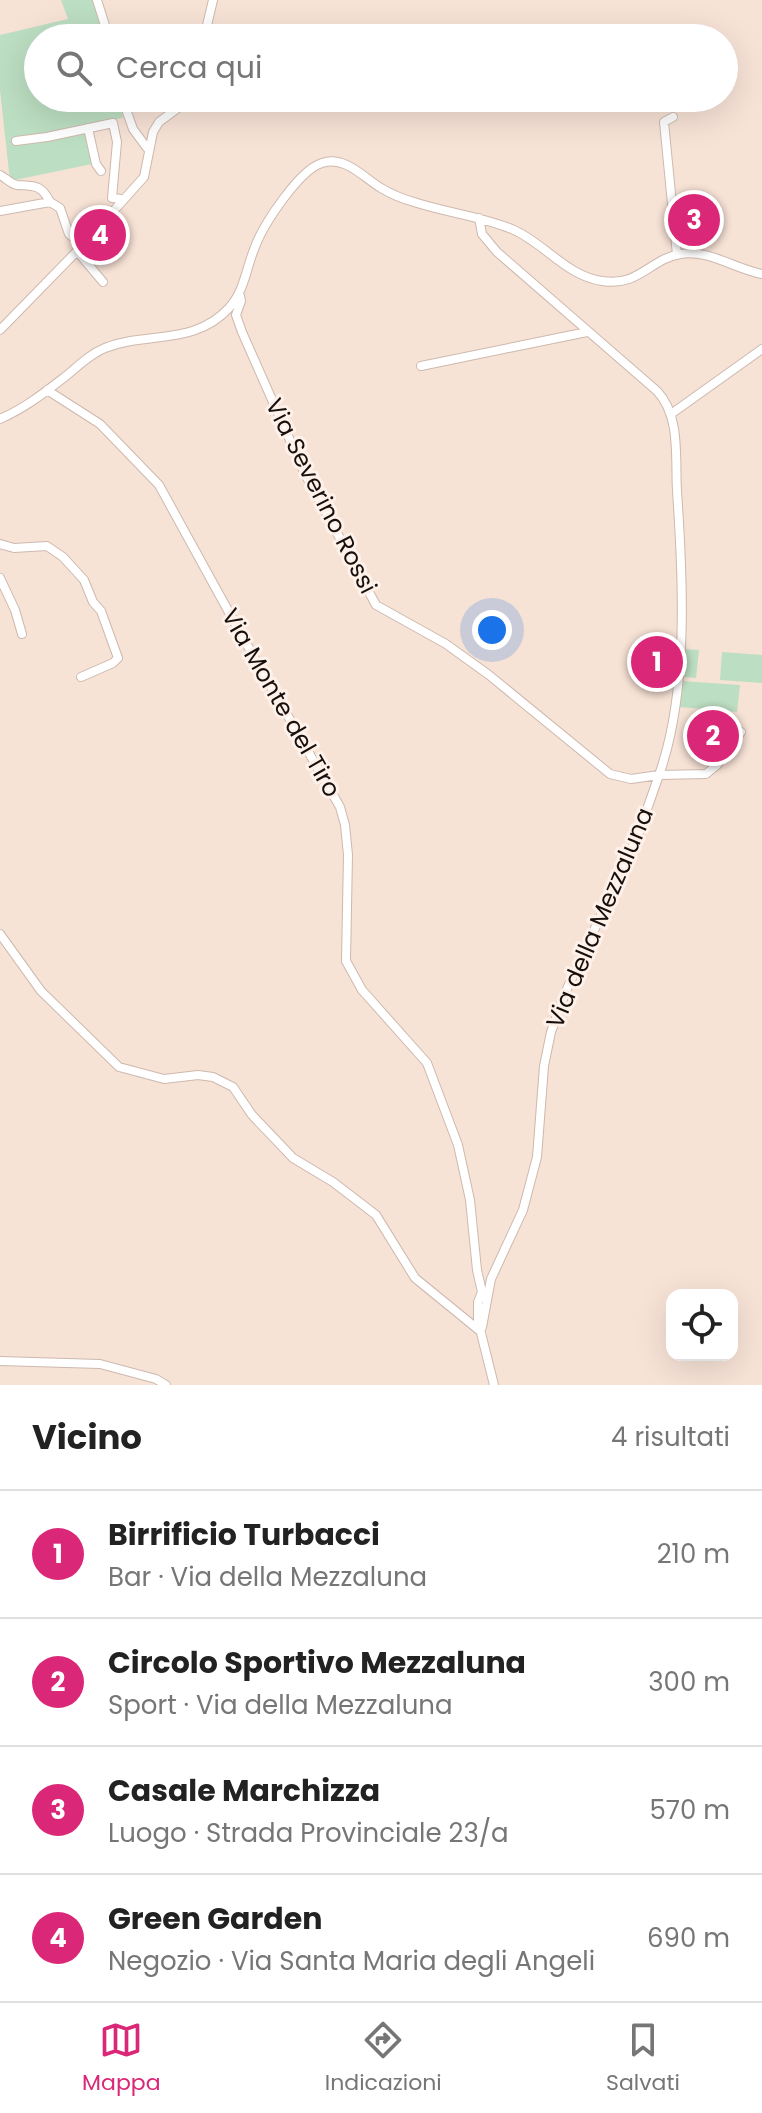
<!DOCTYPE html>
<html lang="it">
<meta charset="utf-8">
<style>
body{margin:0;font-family:Poppins,sans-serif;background:#f6f6f6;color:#222}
.controls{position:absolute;right:24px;bottom:24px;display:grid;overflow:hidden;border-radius:16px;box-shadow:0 8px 32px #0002}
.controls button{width:72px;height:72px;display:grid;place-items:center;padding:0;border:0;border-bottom:2px solid #e0e0e0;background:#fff;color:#222;font:40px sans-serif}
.you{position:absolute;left:492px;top:630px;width:28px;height:28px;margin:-20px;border:6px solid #fff;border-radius:50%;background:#1a73e8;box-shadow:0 0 0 12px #1a73e833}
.badge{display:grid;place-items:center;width:52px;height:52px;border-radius:50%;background:#db2777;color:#fff;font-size:26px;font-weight:700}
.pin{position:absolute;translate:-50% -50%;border:4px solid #fff;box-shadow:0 2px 8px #0006}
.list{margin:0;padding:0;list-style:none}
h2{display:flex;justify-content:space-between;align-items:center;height:104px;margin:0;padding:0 32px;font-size:34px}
h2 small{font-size:26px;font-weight:400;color:#767676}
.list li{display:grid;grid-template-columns:52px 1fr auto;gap:24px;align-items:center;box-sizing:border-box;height:128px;padding:0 32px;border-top:2px solid #e0e0e0}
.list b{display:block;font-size:30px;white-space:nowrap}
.list p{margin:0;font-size:26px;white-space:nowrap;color:#767676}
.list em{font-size:26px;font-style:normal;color:#767676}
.icon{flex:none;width:44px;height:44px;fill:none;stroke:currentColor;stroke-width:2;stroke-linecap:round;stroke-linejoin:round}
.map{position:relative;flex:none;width:762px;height:1385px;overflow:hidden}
.search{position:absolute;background:#fff;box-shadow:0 8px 32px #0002;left:24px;right:24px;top:24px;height:88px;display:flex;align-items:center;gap:20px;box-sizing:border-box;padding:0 28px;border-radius:44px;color:#767676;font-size:30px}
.sheet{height:616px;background:#fff}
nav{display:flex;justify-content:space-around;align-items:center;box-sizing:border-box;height:112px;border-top:2px solid #e0e0e0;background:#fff;font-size:22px;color:#767676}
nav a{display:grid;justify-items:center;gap:4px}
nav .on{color:#db2777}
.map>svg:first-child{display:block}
.green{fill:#bcdec2}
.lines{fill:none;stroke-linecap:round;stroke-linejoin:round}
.minor-casing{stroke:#cdb9ae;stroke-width:10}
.minor{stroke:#fff;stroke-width:8}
.labels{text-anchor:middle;stroke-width:6;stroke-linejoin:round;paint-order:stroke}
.street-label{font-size:24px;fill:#160f0b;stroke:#fef1ea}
</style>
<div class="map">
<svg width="762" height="1385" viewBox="0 0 762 1385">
<rect width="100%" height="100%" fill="#f7e2d6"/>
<path class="green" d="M61 0H94L105 38H38V98H118L123 118 86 124 92 164 10 181 0 90V35L68 19Z
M684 649 699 650 696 678 682 677Z
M722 652 762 655V683L720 680Z
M681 681 740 685 737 712 679 707Z"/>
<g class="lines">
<g class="minor-casing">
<path id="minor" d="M97 0 109 38
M204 38 213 0
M122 98 133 129 147 148
M673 117 664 122 677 255
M88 128 96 164 101 171
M16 141 47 137 113 123 117 142 112 198 122 199
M0 175C6 178 11 184 17 185 34 186 41 184 50 202
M0 211 50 202 60 208 69 234 83 245
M479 218 482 234 497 252 657 391C681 416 675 459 677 491 683 578 689 691 659 775L706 774 717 765 741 732
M77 251 103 282
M240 296 241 301 236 315 242 332 304 472 376 605 446 644 489 675 610 774 631 779 659 775
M0 330 83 245 144 177 153 132 159 122 178 108 185 98
M421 366 587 332
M47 390 100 424 159 485 242 636 340 807 345 825 348 855 346 961 362 990 427 1063 458 1145 470 1200 477 1270 482 1292 478 1302V1321L494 1385
M671 414 762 349
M0 419C25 408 44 393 66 376 78 366 90 354 105 348 148 331 194 346 229 308 245 290 246 268 255 247 263 225 299 170 322 163 345 155 364 178 381 188 391 194 403 199 414 202 447 213 482 216 514 230 545 244 567 276 602 281 639 287 650 259 680 254 708 249 735 269 762 274
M0 544 14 548 47 546 63 557 84 580 93 602 101 611 118 658 113 663 81 677
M0 578 15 610 22 634
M0 934 41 991 119 1067 164 1079 198 1075 213 1077 233 1087 252 1115 293 1158 333 1182 376 1215 415 1278 480 1331
M482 1327 491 1279 523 1210 537 1157 544 1066 551 1032 566 991 638 835 659 775
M0 1361 100 1364 156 1379 166 1385"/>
</g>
<use href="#minor" class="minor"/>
</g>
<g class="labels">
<g class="street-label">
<text transform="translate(321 496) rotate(63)" y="8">Via Severino Rossi</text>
<text transform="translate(281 703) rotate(60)" y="8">Via Monte del Tiro</text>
<text transform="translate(600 918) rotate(-67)" y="8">Via della Mezzaluna</text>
</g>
</g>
</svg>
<div class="controls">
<button><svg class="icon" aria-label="locate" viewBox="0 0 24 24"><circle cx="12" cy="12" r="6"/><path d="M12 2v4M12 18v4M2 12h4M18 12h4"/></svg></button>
</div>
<div class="you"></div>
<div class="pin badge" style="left:657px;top:662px">1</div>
<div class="pin badge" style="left:713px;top:736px">2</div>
<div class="pin badge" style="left:694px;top:220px">3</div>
<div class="pin badge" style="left:100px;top:235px">4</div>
<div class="search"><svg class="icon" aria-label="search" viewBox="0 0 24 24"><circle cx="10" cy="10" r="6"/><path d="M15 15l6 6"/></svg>Cerca qui</div>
</div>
<section class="sheet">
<h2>Vicino<small>4 risultati</small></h2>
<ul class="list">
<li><span class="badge">1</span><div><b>Birrificio Turbacci</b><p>Bar · Via della Mezzaluna</p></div><em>210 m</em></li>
<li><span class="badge">2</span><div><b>Circolo Sportivo Mezzaluna</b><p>Sport · Via della Mezzaluna</p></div><em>300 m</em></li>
<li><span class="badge">3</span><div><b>Casale Marchizza</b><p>Luogo · Strada Provinciale 23/a</p></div><em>570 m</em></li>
<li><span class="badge">4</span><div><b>Green Garden</b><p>Negozio · Via Santa Maria degli Angeli</p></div><em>690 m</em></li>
</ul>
</section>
<nav>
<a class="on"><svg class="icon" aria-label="map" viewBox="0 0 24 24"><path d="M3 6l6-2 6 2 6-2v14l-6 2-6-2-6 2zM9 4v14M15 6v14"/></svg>Mappa</a>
<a><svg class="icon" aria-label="directions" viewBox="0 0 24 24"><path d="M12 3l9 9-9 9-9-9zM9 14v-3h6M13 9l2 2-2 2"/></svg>Indicazioni</a>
<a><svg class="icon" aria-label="saved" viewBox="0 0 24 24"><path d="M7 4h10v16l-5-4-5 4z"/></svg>Salvati</a>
</nav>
